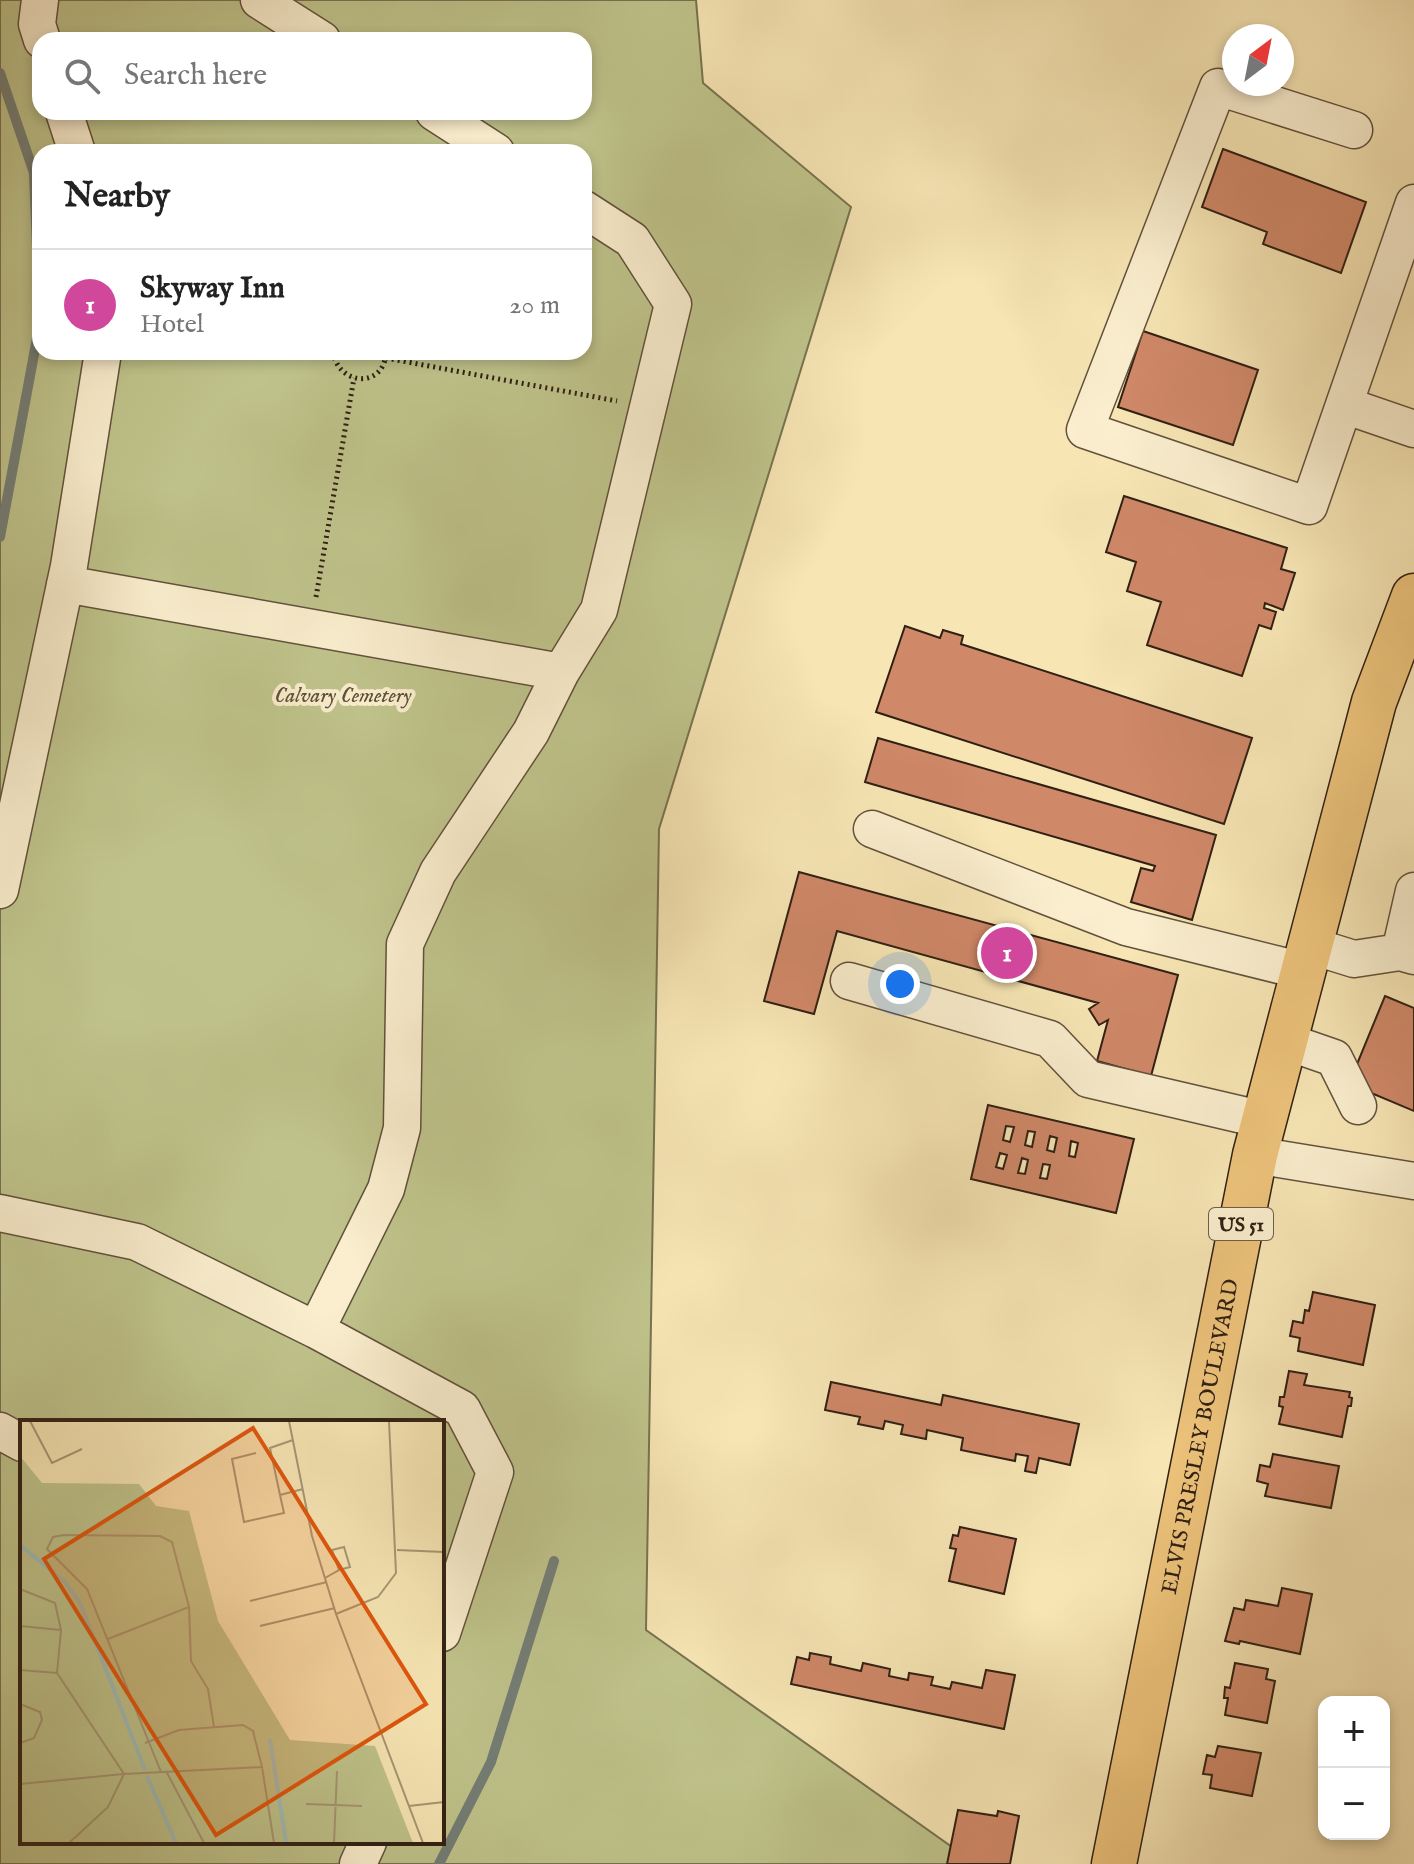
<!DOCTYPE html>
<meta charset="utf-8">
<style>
body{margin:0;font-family:"IM FELL English",serif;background:#f2f2f2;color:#222}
.controls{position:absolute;right:24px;bottom:24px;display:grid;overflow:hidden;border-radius:16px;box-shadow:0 4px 12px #0003}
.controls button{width:72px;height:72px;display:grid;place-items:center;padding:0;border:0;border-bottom:2px solid #e0e0e0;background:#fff;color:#222;font:40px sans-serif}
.compass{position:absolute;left:1222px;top:24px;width:72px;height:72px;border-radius:50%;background:#fff;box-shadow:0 4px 12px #0003;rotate:32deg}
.you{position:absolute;left:900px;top:984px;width:28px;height:28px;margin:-20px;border:6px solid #fff;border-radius:50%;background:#1a73e8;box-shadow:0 0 0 12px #1a73e833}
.badge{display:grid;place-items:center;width:52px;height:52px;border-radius:50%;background:#1a73e8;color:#fff;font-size:26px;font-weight:700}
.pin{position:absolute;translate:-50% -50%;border:4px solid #fff;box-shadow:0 2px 8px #0006}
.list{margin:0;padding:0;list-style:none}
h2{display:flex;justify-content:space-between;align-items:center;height:104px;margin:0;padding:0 32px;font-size:34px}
h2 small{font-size:26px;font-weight:400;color:#767676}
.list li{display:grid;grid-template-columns:52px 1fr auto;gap:24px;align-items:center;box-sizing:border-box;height:112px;padding:0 32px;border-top:2px solid #e0e0e0}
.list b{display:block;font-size:30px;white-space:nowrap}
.list p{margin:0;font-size:26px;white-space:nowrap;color:#767676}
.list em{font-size:26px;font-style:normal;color:#767676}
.icon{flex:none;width:44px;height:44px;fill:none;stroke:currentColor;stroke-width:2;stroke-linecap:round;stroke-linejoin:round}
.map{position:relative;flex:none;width:1414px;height:1864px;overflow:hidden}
.search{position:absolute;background:#fff;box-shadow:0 4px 12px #0003;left:32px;top:32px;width:560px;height:88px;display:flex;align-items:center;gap:20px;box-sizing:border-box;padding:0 28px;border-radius:24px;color:#767676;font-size:30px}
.panel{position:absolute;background:#fff;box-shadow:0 4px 12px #0003;left:32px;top:144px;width:560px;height:216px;border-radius:24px}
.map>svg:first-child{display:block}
.green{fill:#bfc38b;stroke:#787250;stroke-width:2;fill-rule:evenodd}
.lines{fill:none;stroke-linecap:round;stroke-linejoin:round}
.stream{stroke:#747e76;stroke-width:10}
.building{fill:#cf8868;stroke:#302014;stroke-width:2;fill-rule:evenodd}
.minor-casing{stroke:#62513c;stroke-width:39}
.major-casing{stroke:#302014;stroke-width:47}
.path{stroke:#302014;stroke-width:5;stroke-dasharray:2 4;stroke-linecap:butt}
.minor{stroke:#faeece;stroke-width:36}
.major{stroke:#ecc27a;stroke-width:44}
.labels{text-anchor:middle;stroke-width:8;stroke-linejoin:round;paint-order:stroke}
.shield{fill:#faeece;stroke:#6d5e4c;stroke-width:2}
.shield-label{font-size:20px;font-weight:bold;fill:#302014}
.park-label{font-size:22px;font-style:italic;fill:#5b5138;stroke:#faeece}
.street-label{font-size:22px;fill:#302014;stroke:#faeece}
.inset-river{fill:none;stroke:#a1bdb7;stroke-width:4}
.inset-road{fill:none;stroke:#a79674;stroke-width:2}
.view{fill:#df560c;fill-opacity:0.15;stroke:#df560c;stroke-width:4}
.inset-edge{fill:none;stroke:#302014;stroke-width:4}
</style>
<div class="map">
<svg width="1414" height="1864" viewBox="0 0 1414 1864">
<rect width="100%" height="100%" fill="#f7e5b4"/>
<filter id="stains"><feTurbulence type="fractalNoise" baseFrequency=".0025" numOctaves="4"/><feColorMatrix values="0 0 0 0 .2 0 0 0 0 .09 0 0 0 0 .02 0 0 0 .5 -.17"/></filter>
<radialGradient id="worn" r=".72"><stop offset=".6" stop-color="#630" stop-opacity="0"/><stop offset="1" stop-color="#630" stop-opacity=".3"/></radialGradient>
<path class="green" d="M0 0H696L703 83 851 207 659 829 646 1630 976 1864H0ZM40 40H584V112H40ZM40 152H584V352H40ZM22 1422H442V1842H22Z"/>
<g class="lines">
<path class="stream" d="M0 73 34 173 40 322 0 537
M439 1864 491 1762 554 1561"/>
</g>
<path class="building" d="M1223 149 1366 202 1341 273 1263 244 1267 232 1202 207Z
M1143 331 1258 370 1233 445 1118 407Z
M1124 496 1287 548 1281 569 1295 573 1283 610 1265 603 1264 608 1276 612 1271 629 1259 625 1242 676 1147 645 1161 602 1127 591 1136 562 1106 552Z
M905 626 940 638 943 630 963 636 961 644 1252 738 1224 824 876 712Z
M878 738 1216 835 1192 920 1131 902 1141 868 1153 871 1155 866 865 782Z
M799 872 1178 975 1151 1076 1097 1061 1108 1020 1099 1025 1089 1009 1098 1003 837 931 814 1014 764 1001Z
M1385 996 1414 1008V1111L1364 1090 1355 1069Z
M988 1105 1134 1139 1116 1213 971 1179ZM1006 1126 1014 1127 1010 1142 1003 1140ZM1028 1131 1035 1132 1032 1147 1025 1145ZM1050 1136 1057 1138 1054 1152 1047 1150ZM1071 1141 1078 1143 1075 1157 1069 1156ZM1000 1153 1007 1155 1003 1169 996 1167ZM1022 1158 1028 1160 1025 1174 1018 1173ZM1043 1164 1050 1165 1047 1179 1040 1178Z
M1313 1292 1375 1305 1363 1365 1298 1351 1300 1338 1290 1336 1293 1321 1303 1323 1305 1310 1309 1311Z
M1289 1371 1307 1374 1304 1385 1350 1392 1349 1397 1352 1398 1351 1406H1348L1342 1437 1279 1424 1283 1407 1279 1406 1280 1397H1284Z
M831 1382 941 1405 943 1395 1079 1424 1070 1465 1039 1458 1036 1473 1025 1471 1028 1456 1016 1454 1015 1461 961 1450 963 1438 927 1430 926 1439 901 1434 903 1425 885 1421 883 1429 858 1424 860 1417 825 1410Z
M1273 1454 1339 1466 1331 1508 1265 1496 1268 1484 1257 1481 1260 1465 1270 1467Z
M960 1527 1016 1539 1004 1594 949 1581 956 1549 950 1548 953 1535 958 1536Z
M1282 1588 1312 1594 1300 1654 1240 1641 1239 1644 1225 1641 1234 1608 1244 1610 1246 1600 1278 1606Z
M810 1653 831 1657 830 1664 861 1671 863 1663 890 1669 889 1676 908 1680 909 1673 933 1677 931 1685 950 1689 952 1682 982 1688 986 1670 1015 1675 1004 1729 791 1684 797 1657 809 1660Z
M1235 1663 1268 1669 1266 1679 1275 1681 1267 1723 1225 1715 1228 1698H1224L1225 1687 1230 1688Z
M1218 1746 1261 1753 1252 1796 1210 1788 1212 1775 1203 1774 1207 1755 1215 1757Z
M958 1810 997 1816 998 1811 1019 1816 1010 1864H947Z"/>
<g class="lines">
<g class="minor-casing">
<path id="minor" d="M40 0 37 24 42 40
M259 0 322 40
M64 112 77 152
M434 112 496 152
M1414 203 1344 405 1414 429
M1344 405 1309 506 1085 430 1218 87 1354 130
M65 584 561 672 599 610 673 304 632 240 584 209
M872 829 1126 927 1303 971
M0 890 69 566 103 352
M1309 945 1354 959 1400 952 1414 956
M1400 952 1414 891
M849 981 1050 1039 1088 1079 1264 1120
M1285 1041 1334 1058 1358 1106
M1255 1155 1414 1181
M0 1213 137 1242 316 1330 462 1409 495 1472 442 1633
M316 1330 386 1189 402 1128 405 944 438 872 531 732 561 672
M0 1431 22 1443
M358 1864 368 1842"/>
</g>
<g class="major-casing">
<g id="major">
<path id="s1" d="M1114 1864 1255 1155 1374 702 1414 596"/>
</g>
</g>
<path class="path" d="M333 352C339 387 385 388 386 352
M386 358 617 401
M316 597 354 378"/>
<use href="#minor" class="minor"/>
<use href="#major" class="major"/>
</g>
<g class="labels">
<rect class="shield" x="1209" y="1208" width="64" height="32" rx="6"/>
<g class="shield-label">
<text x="1241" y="1231">US 51</text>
</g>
<g class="park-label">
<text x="343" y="702">Calvary Cemetery</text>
</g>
<g class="street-label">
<text dy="8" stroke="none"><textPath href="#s1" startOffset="436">ELVIS PRESLEY BOULEVARD</textPath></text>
</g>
</g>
<g transform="translate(20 1420)">
<rect width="424" height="424" fill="#f7e5b4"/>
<path d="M0 36 22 63 119 64 136 86 169 91 198 201 270 320 355 326 393 423H0Z" fill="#bfc38b"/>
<path class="inset-river" d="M0 125 45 162 60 183 125 350M250 319 266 423M127 356 156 423"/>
<path class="inset-road" d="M10 1 32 43 62 29M269 1 292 116 316 194 403 423M273 20 250 28 260 75 283 69M236 33 212 39 224 102 264 93 260 75M377 130 424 132M305 158 319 150 312 130 324 127 330 147 319 150M0 169 35 183 41 210 37 253 0 250M230 181 307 162M169 187 171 241 188 269 194 307M316 194 358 177 376 153 369 1M0 206 41 210M240 206 315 188M88 219 169 187 152 122 140 116 44 115 33 117 27 129 67 169 141 352M0 284 20 292 22 300 14 318 0 323M242 347 254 423M146 351 184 423M0 364 104 354 37 253M286 384 342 386M389 386 424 382M49 423 88 387 104 354 242 347 233 311 223 305 159 310 125 323M314 423 317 351"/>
<path class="view" d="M233 8 406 284 196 415 24 139Z"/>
<rect width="424" height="424" class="inset-edge"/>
</g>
<rect width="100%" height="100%" filter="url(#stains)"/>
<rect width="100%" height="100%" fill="url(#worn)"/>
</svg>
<div class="controls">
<button>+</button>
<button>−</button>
</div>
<svg class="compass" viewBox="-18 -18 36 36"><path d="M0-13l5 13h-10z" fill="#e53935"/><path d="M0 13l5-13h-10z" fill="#767676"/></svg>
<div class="you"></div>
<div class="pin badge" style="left:1007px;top:953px;background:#d1479c">1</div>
<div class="search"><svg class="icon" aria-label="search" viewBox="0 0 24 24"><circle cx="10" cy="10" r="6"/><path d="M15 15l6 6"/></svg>Search here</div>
<section class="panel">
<h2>Nearby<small></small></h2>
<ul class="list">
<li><span class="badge" style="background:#d1479c">1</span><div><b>Skyway Inn</b><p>Hotel</p></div><em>20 m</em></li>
</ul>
</section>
</div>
